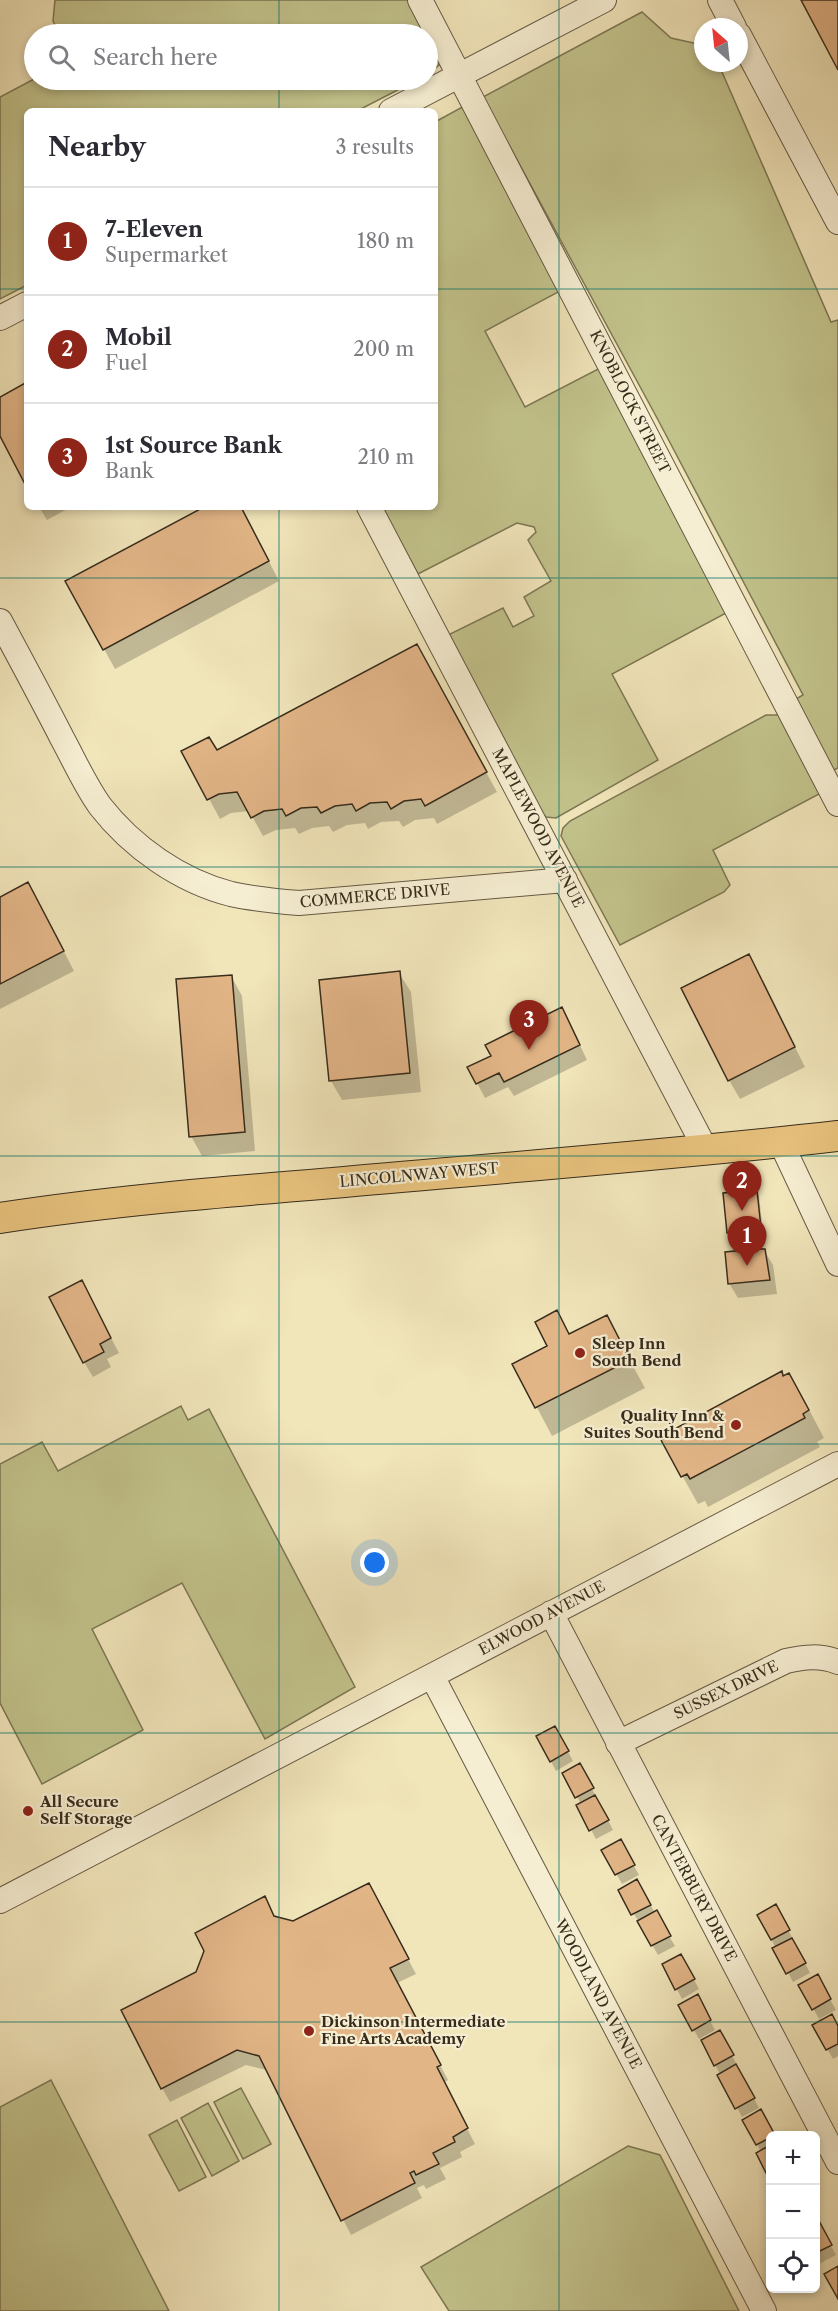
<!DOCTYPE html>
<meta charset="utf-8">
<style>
body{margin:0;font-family:"Libre Caslon Text",serif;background:#f2f2f3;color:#2b2b33}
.controls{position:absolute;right:18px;bottom:18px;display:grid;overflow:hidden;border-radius:9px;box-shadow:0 3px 9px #0003}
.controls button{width:54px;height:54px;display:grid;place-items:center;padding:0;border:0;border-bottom:2px solid #e1e1e2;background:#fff;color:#2b2b33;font:30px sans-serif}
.compass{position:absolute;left:694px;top:18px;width:54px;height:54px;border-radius:50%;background:#fff;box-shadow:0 3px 9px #0003;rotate:333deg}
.you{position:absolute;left:375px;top:1563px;width:21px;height:21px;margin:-15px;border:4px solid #fff;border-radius:50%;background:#1a73e8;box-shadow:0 0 0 9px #1a73e833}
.badge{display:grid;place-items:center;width:39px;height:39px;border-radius:50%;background:#8f2418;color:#fff;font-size:20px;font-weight:700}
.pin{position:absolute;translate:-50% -50px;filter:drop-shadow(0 2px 3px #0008)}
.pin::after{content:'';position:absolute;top:32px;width:21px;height:18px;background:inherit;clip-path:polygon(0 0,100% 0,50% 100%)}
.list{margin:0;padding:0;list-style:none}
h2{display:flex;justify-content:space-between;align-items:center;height:78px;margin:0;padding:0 24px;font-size:26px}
h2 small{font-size:20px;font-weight:400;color:#7c7c81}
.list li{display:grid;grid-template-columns:39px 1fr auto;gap:18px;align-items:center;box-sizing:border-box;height:108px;padding:0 24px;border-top:2px solid #e1e1e2}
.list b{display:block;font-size:22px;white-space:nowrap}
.list p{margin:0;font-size:20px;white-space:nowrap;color:#7c7c81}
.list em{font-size:20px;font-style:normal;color:#7c7c81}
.icon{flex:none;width:33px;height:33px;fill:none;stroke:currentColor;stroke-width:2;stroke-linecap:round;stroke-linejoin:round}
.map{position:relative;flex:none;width:838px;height:2311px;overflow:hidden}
.search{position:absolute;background:#fff;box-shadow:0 3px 9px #0003;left:24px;top:24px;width:414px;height:66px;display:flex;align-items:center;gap:15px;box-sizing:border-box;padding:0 21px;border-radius:33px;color:#7c7c81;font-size:22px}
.panel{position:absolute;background:#fff;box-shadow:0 3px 9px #0003;left:24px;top:108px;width:414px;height:402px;border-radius:9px}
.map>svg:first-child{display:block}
.green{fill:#c2c28b;stroke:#7c7754;stroke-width:1.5}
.shadow{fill:#0003}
.building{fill:#e2b587;stroke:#372c1c;stroke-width:1.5}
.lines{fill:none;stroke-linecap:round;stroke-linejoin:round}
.minor-casing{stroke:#665a44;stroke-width:26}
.major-casing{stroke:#372c1c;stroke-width:32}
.minor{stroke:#f6eed2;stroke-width:24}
.major{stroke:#e8c27d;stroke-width:30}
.grid{fill:none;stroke:#0f766e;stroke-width:1.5;stroke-opacity:0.55}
.poi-dot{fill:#8f2418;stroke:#f6eed2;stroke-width:2}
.labels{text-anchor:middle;stroke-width:4.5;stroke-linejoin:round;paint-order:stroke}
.street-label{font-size:15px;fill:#372c1c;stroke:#f6eed2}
.poi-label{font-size:15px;font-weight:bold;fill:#372c1c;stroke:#f6eed2;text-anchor:start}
</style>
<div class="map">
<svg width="838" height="2311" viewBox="0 0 838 2311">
<rect width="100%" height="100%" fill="#f1e5ba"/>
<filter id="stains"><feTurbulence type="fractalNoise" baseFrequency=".00333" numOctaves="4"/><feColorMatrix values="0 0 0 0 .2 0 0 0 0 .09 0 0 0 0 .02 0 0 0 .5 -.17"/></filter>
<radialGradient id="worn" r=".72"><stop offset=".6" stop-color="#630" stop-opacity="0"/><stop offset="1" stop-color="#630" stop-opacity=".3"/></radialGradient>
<path class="green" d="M55 0H411L441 58 439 65 428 74V34H60L53 21Z
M642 12 671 38 703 45V63H716L722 72 831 322 838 320V768L832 771 796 699 803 695 657 418 483 97Z
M34 79V80H417L357 111H27V285L0 299V97Z
M466 105 562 290 485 331 525 407 602 367 728 612 612 674 658 760 556 818 546 817 540 811 448 635 503 608 513 627 534 616 524 597 551 581 528 540 536 532 534 527 517 523 418 574 382 507H435V122Z
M766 715H779L821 793 713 850 730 885 724 892 620 945 561 836 563 828 570 821Z
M181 1406 188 1420 209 1409 355 1687 265 1739 182 1583 92 1629 143 1730 42 1784 0 1703V1464L42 1442 58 1471Z
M51 2080 169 2311H0V2107Z
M241 2088 271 2144 243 2159 214 2102Z
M208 2103 239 2161 212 2176 181 2118Z
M177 2120 206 2177 179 2191 149 2135Z
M628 2146 660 2155 739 2311H449L421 2267Z"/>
<path class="shadow" d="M39 507H71L47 520Z
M207 507H241L279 581 115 669 104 649Z
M427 665 497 792 437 824 434 818 415 820 403 827 399 821 381 822 368 829 365 823 347 825 333 832 329 826 312 828 299 834 295 828 276 830 263 836 249 811 231 813 220 819 183 751 216 752Z
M0 898 39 903 74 971 0 1009Z
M399 973 411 992 421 1092 342 1100 331 1081Z
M231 976 242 996 255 1151 202 1156 191 1136Z
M759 976 805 1067 740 1099 729 1080Z
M570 1024 587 1060 514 1096 508 1087 485 1098 477 1083Z
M757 1192 759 1196 763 1232 756 1233 758 1251 764 1250 773 1265 777 1294 738 1298 729 1283 740 1252 737 1236 731 1237 728 1232Z
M89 1296 119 1353 107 1359 111 1367 93 1377 84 1362Z
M606 1317 645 1388 552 1436 514 1364Z
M782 1373 805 1402 824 1438 817 1442 820 1447 708 1507 705 1501 698 1504 663 1441Z
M555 1728 573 1761 556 1771 538 1737Z
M580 1765 613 1830 596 1839 578 1806 581 1804 564 1773Z
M620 1841 639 1875 622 1884 603 1850Z
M636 1881 675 1946 658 1955 620 1890Z
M376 1899 416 1974 397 1983 448 2080 444 2083 475 2144 460 2152 462 2157 440 2168 446 2179 426 2189 424 2185 417 2188 422 2198 351 2235 267 2070 246 2065 170 2102 162 2088 197 1973 275 1918 293 1923Z
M776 1906 810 1973 793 1982 759 1915Z
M681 1956 699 1989 682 1999 664 1965Z
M817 1976 836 2010 819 2019 800 1985Z
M697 1996 715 2030 699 2039 680 2005Z
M814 2026 838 2028V2056L833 2059Z
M720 2032 759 2108 742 2117 703 2041Z
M761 2111 774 2136H770V2177L758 2154 761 2152 744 2120Z
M817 2221 836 2255 819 2264 816 2259V2222Z"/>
<path class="building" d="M801 0H838V70Z
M27 382V488L0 436V397Z
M204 507H241L269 561 103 650 65 581Z
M417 644 487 772 425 806 421 799 404 801 391 809 387 802 370 803 356 811 352 804 335 806 321 813 317 807 301 808 286 816 282 809 264 811 251 818 237 792 219 794 207 800 181 751 209 737 217 750Z
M28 882 64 951 0 984V897Z
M749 954 795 1047 728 1081 681 988Z
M400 971 410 1073 329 1081 319 980Z
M232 975 245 1132 189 1137 176 979Z
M562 1007 580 1045 504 1082 499 1073 476 1084 467 1067 491 1056 485 1045Z
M757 1190 761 1228 754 1229 756 1249 737 1251 735 1232 727 1233 723 1193Z
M756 1249H765L770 1280 728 1284 725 1252Z
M82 1280 111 1338 100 1344 104 1352 83 1363 49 1297Z
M557 1310 569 1334 607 1315 630 1360 535 1408 512 1364 547 1346 535 1322Z
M782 1371 783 1376 789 1373 809 1410 803 1414 805 1418 690 1479 687 1474 681 1477 661 1440 668 1436 667 1433Z
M555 1726 569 1751 550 1762 536 1736Z
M580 1763 594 1788 575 1798 562 1773Z
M595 1795 609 1820 589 1831 576 1805Z
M621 1839 635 1865 615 1875 601 1850Z
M637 1879 651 1905 631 1915 618 1890Z
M369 1883 409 1959 390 1968 441 2065 437 2067 468 2128 453 2137 455 2142 433 2153 439 2164 416 2175 414 2171 410 2173 415 2183 341 2221 259 2056 237 2050 161 2089 121 2010 196 1972 204 1951 195 1933 265 1896 274 1916 293 1921Z
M776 1904 790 1930 771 1940 757 1915Z
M657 1910 671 1936 651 1946 637 1921Z
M792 1938 806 1963 786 1974 772 1948Z
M681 1954 695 1979 675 1990 662 1964Z
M818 1974 831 1999 812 2010 798 1985Z
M698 1994 711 2020 692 2031 678 2005Z
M832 2014 838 2026V2044L826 2050 812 2025Z
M720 2030 734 2055 714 2066 701 2040Z
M736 2064 755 2098 735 2109 717 2075Z
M761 2109 775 2135 756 2145 742 2120Z
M770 2145V2178L769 2179 756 2153Z
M818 2219 832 2245 816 2253V2221Z
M838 2266V2299L824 2274Z"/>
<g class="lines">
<g class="minor-casing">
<path id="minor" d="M420 0 838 804
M720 0 734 27
M739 35 838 222
M391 111 604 0
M0 318 27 304
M369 507 706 1150
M0 621C21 660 42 699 62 738 74 760 85 785 100 806 132 847 180 881 231 894 253 899 276 901 299 903L565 880
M781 1143 838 1264
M551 1613 838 2162
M432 1676 764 2311
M618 1743 786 1661C804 1657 820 1655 838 1662
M0 1901 838 1464"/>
</g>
<g class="major-casing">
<path id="major" d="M0 1218C110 1201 222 1192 333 1183 501 1168 670 1155 838 1136"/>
</g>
<use href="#minor" class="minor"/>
<use href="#major" class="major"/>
</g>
<path class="grid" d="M279 0V34M559 0V2311M279 80V111M0 289H27M435 289H838M279 507V2311M0 578H838M0 867H838M0 1156H838M0 1444H838M0 1733H838M0 2022H838"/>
<g class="poi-dot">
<circle cx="580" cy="1353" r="6"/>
<circle cx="736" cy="1425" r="6"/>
<circle cx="28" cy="1811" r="6"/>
<circle cx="309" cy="2031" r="6"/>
</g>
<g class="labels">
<g class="street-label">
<text transform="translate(630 402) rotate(63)" y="5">KNOBLOCK STREET</text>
<text transform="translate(538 828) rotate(62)" y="5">MAPLEWOOD AVENUE</text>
<text transform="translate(375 896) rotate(-5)" y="5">COMMERCE DRIVE</text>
<text transform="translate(419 1175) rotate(-5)" y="5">LINCOLNWAY WEST</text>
<text transform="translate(542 1618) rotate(-28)" y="5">ELWOOD AVENUE</text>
<text transform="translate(726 1690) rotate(-26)" y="5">SUSSEX DRIVE</text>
<text transform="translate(694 1888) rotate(62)" y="5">CANTERBURY DRIVE</text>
<text transform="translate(598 1994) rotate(62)" y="5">WOODLAND AVENUE</text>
</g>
<g class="poi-label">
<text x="592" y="1349">Sleep Inn<tspan x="592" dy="17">South Bend</tspan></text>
<text x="724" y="1421" text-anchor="end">Quality Inn &amp;<tspan x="724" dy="17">Suites South Bend</tspan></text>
<text x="40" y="1807">All Secure<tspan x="40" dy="17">Self Storage</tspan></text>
<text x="321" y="2027">Dickinson Intermediate<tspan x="321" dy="17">Fine Arts Academy</tspan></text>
</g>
</g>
<rect width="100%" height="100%" filter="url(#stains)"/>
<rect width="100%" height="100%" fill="url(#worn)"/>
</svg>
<div class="controls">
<button>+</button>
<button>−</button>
<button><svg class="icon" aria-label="locate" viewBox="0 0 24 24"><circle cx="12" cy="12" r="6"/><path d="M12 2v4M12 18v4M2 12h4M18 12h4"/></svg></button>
</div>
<svg class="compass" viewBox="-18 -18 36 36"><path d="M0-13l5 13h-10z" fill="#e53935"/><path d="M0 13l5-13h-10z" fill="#7c7c81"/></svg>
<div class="you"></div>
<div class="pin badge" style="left:747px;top:1266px">1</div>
<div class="pin badge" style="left:742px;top:1211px">2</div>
<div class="pin badge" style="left:529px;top:1050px">3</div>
<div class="search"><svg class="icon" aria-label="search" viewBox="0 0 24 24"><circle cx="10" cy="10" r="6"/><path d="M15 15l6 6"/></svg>Search here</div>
<section class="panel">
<h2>Nearby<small>3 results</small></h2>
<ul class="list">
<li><span class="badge">1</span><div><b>7-Eleven</b><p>Supermarket</p></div><em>180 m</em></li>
<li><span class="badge">2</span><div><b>Mobil</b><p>Fuel</p></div><em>200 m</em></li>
<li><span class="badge">3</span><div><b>1st Source Bank</b><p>Bank</p></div><em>210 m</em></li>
</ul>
</section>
</div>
